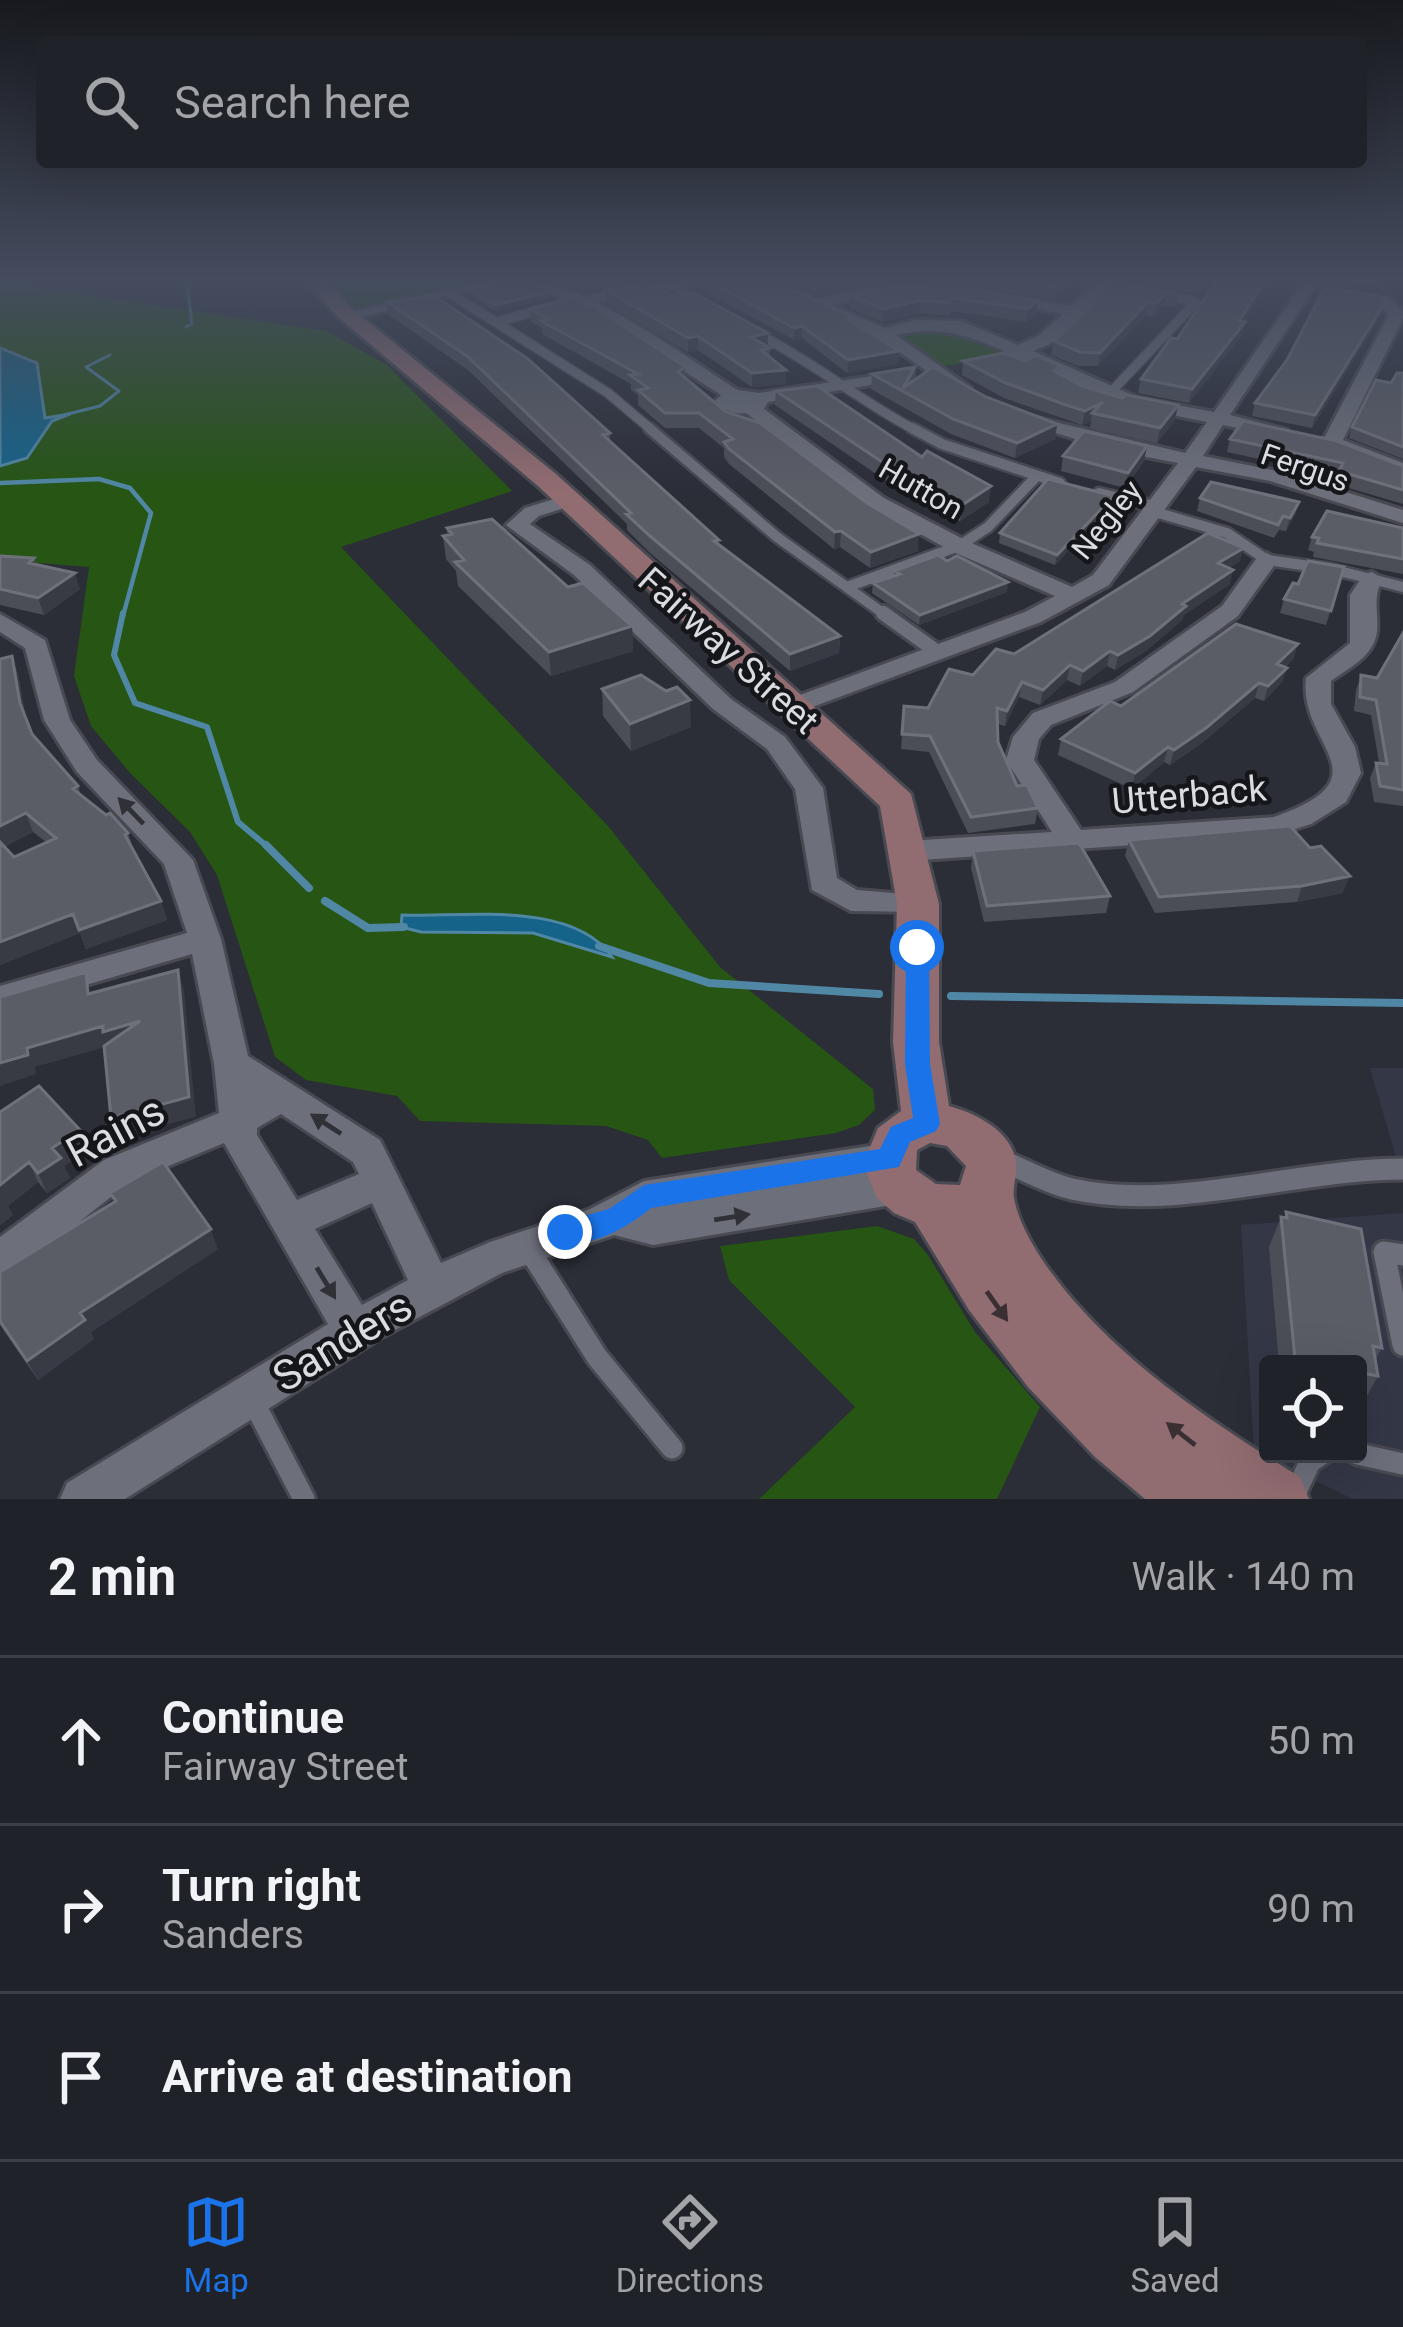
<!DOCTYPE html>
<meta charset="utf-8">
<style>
body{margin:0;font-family:Roboto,sans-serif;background:#282a31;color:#f1f3f6}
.controls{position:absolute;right:36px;bottom:36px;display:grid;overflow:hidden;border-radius:12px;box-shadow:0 12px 48px #0002}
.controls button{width:108px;height:108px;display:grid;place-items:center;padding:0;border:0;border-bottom:3px solid #3d3f46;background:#202229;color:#f1f3f6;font:60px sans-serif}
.stop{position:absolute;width:36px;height:36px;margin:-27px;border:9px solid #1a73e8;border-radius:50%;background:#fff}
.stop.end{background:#1a73e8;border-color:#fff;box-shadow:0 3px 12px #0008}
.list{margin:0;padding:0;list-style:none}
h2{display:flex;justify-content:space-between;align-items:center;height:156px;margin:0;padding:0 48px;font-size:51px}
h2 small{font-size:39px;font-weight:400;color:#a2a4a8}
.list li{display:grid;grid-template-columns:78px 1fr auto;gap:36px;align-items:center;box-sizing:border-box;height:168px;padding:0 48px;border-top:3px solid #3d3f46}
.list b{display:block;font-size:45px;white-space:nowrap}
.list p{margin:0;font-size:39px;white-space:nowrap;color:#a2a4a8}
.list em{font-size:39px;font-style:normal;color:#a2a4a8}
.icon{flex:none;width:66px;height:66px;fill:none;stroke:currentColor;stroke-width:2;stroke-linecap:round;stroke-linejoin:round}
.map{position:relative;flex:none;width:1403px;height:1499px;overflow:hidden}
.search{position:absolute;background:#202229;box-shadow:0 12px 48px #0002;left:36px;right:36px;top:36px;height:132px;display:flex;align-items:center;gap:30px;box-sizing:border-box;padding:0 42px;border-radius:12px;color:#a2a4a8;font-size:45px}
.sheet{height:660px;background:#202229}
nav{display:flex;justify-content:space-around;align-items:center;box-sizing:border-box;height:168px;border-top:3px solid #3d3f46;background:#202229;font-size:33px;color:#a2a4a8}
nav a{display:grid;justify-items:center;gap:6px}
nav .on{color:#1a73e8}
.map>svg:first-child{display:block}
.built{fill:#343746;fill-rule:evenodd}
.green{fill:#265514}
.water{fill:#156389;stroke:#5087a4;stroke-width:3}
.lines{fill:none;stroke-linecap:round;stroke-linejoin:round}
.stream-far3{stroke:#5087a4;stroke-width:3}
.stream-far2{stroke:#5087a4;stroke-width:4.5}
.stream-far1{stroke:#5087a4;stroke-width:6}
.stream{stroke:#5087a4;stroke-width:8}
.lane-far3-casing{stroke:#484951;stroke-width:12}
.lane-far2-casing{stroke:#484951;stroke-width:15}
.lane-far1-casing{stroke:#484951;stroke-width:20}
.lane-casing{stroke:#484951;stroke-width:27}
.street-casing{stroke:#484951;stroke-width:6}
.secondary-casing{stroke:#484951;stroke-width:6}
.lane-far3{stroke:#6d707b;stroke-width:9}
.lane-far2{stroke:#6d707b;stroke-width:10}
.lane-far1{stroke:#6d707b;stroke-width:14}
.lane{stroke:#6d707b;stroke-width:21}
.street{fill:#6d707b;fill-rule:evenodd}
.secondary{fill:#916c71;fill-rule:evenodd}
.wall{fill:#4c4e57;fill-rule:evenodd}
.shaded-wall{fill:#383a44}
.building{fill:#5b5d66;stroke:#6f717a;stroke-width:3}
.oneway{fill:#2f3137}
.oneway2{fill:#3a3034}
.route{fill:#1a73e8}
.labels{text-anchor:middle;stroke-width:9;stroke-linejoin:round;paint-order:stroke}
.far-street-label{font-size:30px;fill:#dbdce2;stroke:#15161a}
.street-label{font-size:36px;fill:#dbdce2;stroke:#15161a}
.near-street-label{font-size:42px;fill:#dbdce2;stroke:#15161a}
</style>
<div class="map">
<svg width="1403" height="1499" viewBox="0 0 1403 1499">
<rect width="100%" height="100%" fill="#2b2d37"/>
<path class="built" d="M1370 1068H1403V1181Z
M1403 1213V1499H1353L1254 1452 1241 1225ZM1268 1364H1358V1454H1268Z"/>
<path class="green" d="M0 282 326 331 387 365 512 491 341 547 608 826 720 967 873 1089 875 1110 859 1125 836 1133 662 1158 648 1140 606 1126 420 1121 397 1096 306 1080 275 1057 217 875 190 832 130 773 91 726 74 676 89 567 0 560Z
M331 282H484L361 308 352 306Z
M942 324 1017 353 934 368 884 333Z
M877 1226 914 1239 928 1255 975 1332 1040 1407 997 1499H759L855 1407 729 1280 720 1246Z"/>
<path class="water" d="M0 348 37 363 45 418 70 414 52 421 27 458 0 466Z
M402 915C463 917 573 900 612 957L533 933 421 932 401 927Z"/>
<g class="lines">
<path class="stream-far3" d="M186 327 192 324 187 282
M64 415 100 406 119 391 86 367 110 355"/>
<path class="stream-far2" d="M0 483 99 479 130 488 151 513 123 616"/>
<path class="stream-far1" d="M123 613 114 655 135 703 207 727 238 822 269 848"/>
<path class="stream" d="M266 845 309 888
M325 901 368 928 404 927
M599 946 709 983 879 994
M951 996 1403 1003"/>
<g class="lane-far3-casing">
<path id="lane-far3" d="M672 284 697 303
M448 292 608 393 653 431
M569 303 688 282
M499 321 548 308
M754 332C812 361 860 401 917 431
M1111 392 1196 302 1160 293"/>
</g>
<g class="lane-far2-casing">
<path id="lane-far2" d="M649 428 777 537 887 616
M912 428 942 444 1060 483
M1099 493 1158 507
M1155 512 1227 533 1267 560 1331 569 1403 587
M847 587 959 546 988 527 1035 478"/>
</g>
<g class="lane-far1-casing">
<path id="lane-far1" d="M883 613 936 651"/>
</g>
<g class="lane-casing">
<path id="lane" d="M1003 1161C1025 1170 1049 1184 1072 1189 1176 1212 1297 1169 1403 1169
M528 1248 597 1357 672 1448
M1403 1255 1384 1252 1403 1345
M253 1401 304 1499
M1358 1454 1403 1464
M1295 1494 1310 1462 1322 1454"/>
</g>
<g class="street-casing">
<path id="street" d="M476 282H504L348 320 340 315Z
M528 282C585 281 688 359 738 390L759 393 913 370V378L768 402 764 409 884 498 967 541 1072 587 1093 575 1178 463 1111 450 1017 421V413L1185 453 1207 422 1128 406 1019 357 1004 359V351C967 335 938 325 896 335L971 388 956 392 877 336 760 282H779L818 299 870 286 926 284 931 286V292L870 296 832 305 885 328 916 320 961 321 1018 345 1038 336 1063 314 995 300V294L1071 306 1097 282H1113L1050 344 1033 351 1139 398 1214 412 1304 282H1318L1230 415 1287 430 1278 436 1223 425 1203 456 1282 472 1403 510V523L1270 481 1196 467 1109 585 1041 622 799 712H781L777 707 781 702 1025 612 1055 596 951 551 870 506 746 413C735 415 722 410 715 401L721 395 601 318Z
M1377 296H1387L1403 311V318L1343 440 1403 463V476L1322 442 1389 315 1374 299Z
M567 495 577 501 574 505 539 516 530 524 590 565 731 699 785 737 823 788 837 878 857 890 929 896 933 904 929 912 851 911 812 890 795 789 767 749 713 709 574 575 506 525 525 508Z
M1267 553 1278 560 1238 616 1133 692 1051 725 1039 739 1034 760 1081 830 1274 817C1389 777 1298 746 1306 678L1350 643V595L1364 574 1372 572 1383 579C1368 604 1386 625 1371 648 1362 662 1345 671 1331 681V704L1355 747 1361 773 1346 802 1311 824 1276 835 907 861 897 858 892 851 897 844 907 841 1052 832 1006 760 1013 737 1033 713 1115 682 1222 606 1259 555Z
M0 614 45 640 70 720 97 760 193 860 221 939 248 1056 380 1140 441 1263 490 1242 590 1209 644 1181 889 1143 902 1148 908 1159 902 1170 890 1174 915 1177 920 1189 915 1201 653 1245 614 1235 502 1273 384 1336 125 1499H60L67 1483 328 1324 224 1143 130 1182 14 1273 0 1278V1237L104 1160 219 1113 214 1064 192 954 0 1010V986L187 933 164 864 77 772 44 720 25 648 0 632ZM281 1114 353 1162 359 1174 297 1200 257 1135V1128ZM372 1203 408 1280 362 1305 315 1229Z"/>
</g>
<g class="secondary-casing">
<path id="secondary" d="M308 282H329L351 308 556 474 911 794 939 904V1042L949 1106C975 1113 1012 1131 1016 1162 1018 1174 1012 1187 1014 1198 1018 1221 1032 1245 1045 1264 1109 1355 1208 1420 1300 1477L1309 1499H1145L1095 1457 1028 1387 969 1310 915 1222 894 1213 877 1198 863 1164 878 1128 901 1111 893 1042 897 904 880 806 538 486 337 316ZM930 1143 947 1146 966 1166 960 1185 936 1184 916 1170 917 1150Z"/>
</g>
<use href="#lane-far3" class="lane-far3"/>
<use href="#lane-far2" class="lane-far2"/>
<use href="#lane-far1" class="lane-far1"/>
<use href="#lane" class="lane"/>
<use href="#street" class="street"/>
<use href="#secondary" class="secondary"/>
</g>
<path class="wall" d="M551 282H621L581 290Z
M699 282H775L854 318 853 323 899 351 898 364 847 373 802 338 794 340 713 296Z
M790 282H1074L1054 299 943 284H878L819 294Z
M1116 282 1179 294 1176 307 1163 306 1154 316 1146 315 1098 366H1078L1051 355 1054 341Z
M1141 282H1210L1195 293Z
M1216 282H1268L1244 322H1245L1242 335 1189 403 1138 393 1141 379 1177 339Z
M1345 282H1383L1382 286Z
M471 290 551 298 495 311 471 296Z
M606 290 768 347 770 348V357L786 384 752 387 698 350 688 352 606 303Z
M850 295 1037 301 1036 314 1026 322 951 311 948 316 920 313 883 322 849 308Z
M387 302 610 433V442L719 545 840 636 839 653 790 671 650 553 627 530V524L468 370 389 315Z
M1385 303 1382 314 1312 428 1252 416 1255 403Z
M530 309 685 367V378L726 412 918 551 870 568 840 547 834 549 729 464 724 457V448L699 428H665L638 405V395L631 390V384L542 334V328L531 322Z
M963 361 1060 374 1082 386 1122 398 1178 405 1175 420 1157 443 1090 428 1091 421 1082 425 1004 398 962 375Z
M915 367 913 381 986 397 1057 424 1055 439 1015 458 951 434 871 389 872 374Z
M1403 373V459L1349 438 1352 427 1391 383Z
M776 391 989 502 960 521 929 510 775 405Z
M1230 439 1403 466V504L1335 484 1337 476 1227 452Z
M1147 446 1144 461 1125 488 1061 471 1063 456Z
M1200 498 1299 502 1295 515 1286 531 1279 530 1274 538 1197 511Z
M1112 505 1055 565 999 543 1000 533Z
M447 528 568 587 632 626 633 651 551 676 458 586 456 571 446 559 443 536 447 535Z
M1403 528V574L1313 557 1314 552 1308 550 1312 537Z
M0 556 34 558 36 564 80 589 44 615 0 605Z
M947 561 1007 592 919 625 872 593 873 583 894 576V571Z
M1240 561 1229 568 1230 584 1184 615 1182 620 1146 651 1115 670 1107 666 1080 686 1067 680 1040 705 1019 697 1005 726 998 724V742L1017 786 1038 808 1035 824 968 833 929 752 901 749 904 706 928 708 973 675 1014 654Z
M1344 567 1326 625 1280 613 1284 599 1298 584Z
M1403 633V806L1374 802 1370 778 1376 763H1379L1371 715 1354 711 1356 690 1361 675 1377 678Z
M12 656 18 674 26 719 32 734 78 786 81 795 106 815 110 813 128 833 134 852 161 901 167 920 86 949 80 933 0 965V659ZM33 832 46 842 14 857 4 847Z
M1294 658 1285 667 1287 668 1282 682 1264 701 1255 698 1202 743 1170 765 1164 762 1132 789 1058 755 1061 739 1121 706Z
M602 689 666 691 691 727 631 751 603 716Z
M1129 840 1343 893 1297 902 1155 913 1125 856Z
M973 851 1110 896 1106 913 984 922 971 868Z
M0 1112 80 1130 88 1149 64 1166 70 1178 47 1193 38 1182 8 1206 13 1215 0 1225Z
M110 1193 218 1249 91 1332 94 1339 38 1380 0 1325V1272L114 1202Z
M1286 1212 1382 1348 1375 1360 1378 1376 1362 1405 1358 1404V1364H1279L1269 1247 1281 1217 1284 1218Z"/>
<path class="shaded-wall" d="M580 282H621L581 290Z
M878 282V284L819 294V283Z
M1062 282H1074L1054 299 1055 287Z
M1198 282H1210L1195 293Z
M1264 282H1268L1237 333 1245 322 1242 335 1189 403 1192 389Z
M550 292 551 298 495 311V305Z
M1166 293 1163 306 1154 316 1157 303Z
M921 300 920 313 883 322 884 309Z
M1037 301 1036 314 1026 322 1028 309Z
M1148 302 1146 315 1098 366 1100 353Z
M1385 303 1382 314 1312 428 1315 415Z
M802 326V338L794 340V328Z
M768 333V346L751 337Z
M698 336V350L688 352V338Z
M899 351 898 364 847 373 848 360Z
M786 370V384L752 387V373Z
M1103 402 1092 413 1091 421 1082 425 1085 411Z
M1178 405 1175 420 1157 443 1160 428Z
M1057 424 1055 439 1015 458 1017 443Z
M1147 446 1144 461 1125 488 1128 473Z
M991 486 989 502 960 521 962 505Z
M1114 496 1112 505 1055 565 1057 555Z
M1299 502 1295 515 1286 531 1290 518Z
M841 531 840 547 834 549 835 532Z
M919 534 918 551 870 568 871 552Z
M1244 548 1240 561 1214 577 1218 563Z
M1233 570 1230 584 1184 615 1182 620 1146 651 1115 670 1118 655 1182 604Z
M75 573 80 589 44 615 38 598Z
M1008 582 1007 592 919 625 920 615Z
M632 626 633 651 551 676 549 652Z
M840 636 839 653 790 671V654Z
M1298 644 1294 658 1272 678 1277 664Z
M1110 651 1107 666 1080 686 1083 671Z
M12 656 18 674 26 721 20 703Z
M1070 665 1067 680 1040 705 1043 690Z
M1287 668 1282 682 1264 701 1268 686Z
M1022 682 1019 697 1005 726 1007 711Z
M1259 683 1255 698 1202 743 1170 765 1174 750Z
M690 700 691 727 631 751 630 724Z
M1168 747 1164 762 1132 789 1135 773Z
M26 813 33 832 0 849V826Z
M1350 876 1343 893 1297 902 1302 886Z
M161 901 167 920 86 949 80 933 0 965V942L73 914Z
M178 970 184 990 196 1117 118 1137 111 1118Z
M140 1021 109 1046 35 1067 36 1074 0 1086V1063L27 1048 103 1026Z
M80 1130 88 1149 64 1166 70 1178 47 1193 38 1173 52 1148Z
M29 1162 38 1182 8 1206 13 1215 0 1225V1185Z
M211 1229 218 1249 91 1332 94 1339 38 1380 27 1361 80 1313Z"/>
<path class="building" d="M505 282H532L550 292 495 305 471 290Z
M710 282H775L854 318 848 319 899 351 848 360 802 326 794 328Z
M1017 282H1062L1055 287Z
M1116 282 1179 294 1166 293 1157 303 1148 302 1100 353 1080 352 1054 341Z
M1216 282H1264L1239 321 1245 322 1192 389 1141 379 1171 338 1177 339Z
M648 284 676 297 694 293 768 333 751 337 770 348 761 350 786 370 752 373 698 336 688 338 606 290Z
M1325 287 1378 296 1385 303 1315 415 1255 403 1287 360Z
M912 288 976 290 1037 301 1028 309 952 298 949 303 921 300 884 309 850 295Z
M436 297 528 359 610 433 603 435 719 540 714 541 840 636 790 654 650 536 626 514 631 513 467 356 387 302Z
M575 297 598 309 685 367 678 372 726 412 760 423 867 503 919 534 871 552 841 531 835 532 729 449 724 442 733 439 699 413H665L638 390 648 388 630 375 638 374 541 321 548 319 530 309Z
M1003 353 1026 361 1035 355 1061 366 1054 371 1082 386 1122 398 1127 395 1178 405 1160 428 1092 413 1103 402 1085 411 1066 405 1006 383 963 361Z
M915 367 903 388 933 367 986 397 1057 424 1017 443 953 419 872 374Z
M1397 373H1403V447L1352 427 1376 380 1391 383Z
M817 386 922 457 927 451 991 486 962 505 930 494 776 391Z
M1243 421 1337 441 1403 466V490L1339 471 1343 463 1230 439Z
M1084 431 1147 446 1128 473 1063 456Z
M1048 479 1114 496 1057 555 1000 533Z
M1211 482 1299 502 1290 518 1283 516 1278 525 1200 498Z
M1327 511 1403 528V559L1317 543 1319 538 1312 537Z
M492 519 568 587 583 583 632 626 549 652 455 562 464 560 443 536 452 534 447 528Z
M1208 533 1244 548 1218 563 1233 570 1182 604 1186 606 1150 636 1118 655 1110 651 1083 671 1070 665 1043 690 1022 682 1007 711 997 708 998 742 1017 786 1027 785 1038 808 971 817 930 736 902 734 904 706 928 708 949 669 973 675 996 649 1014 654Z
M938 555 947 561 957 556 1008 582 920 615 873 583 900 574 894 571Z
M0 556 34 558 29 563 75 573 38 598 0 589Z
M1308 561 1344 567 1331 611 1284 599 1293 583 1298 584Z
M1236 624 1298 644 1277 664 1287 668 1268 686 1259 683 1206 728 1174 750 1168 747 1135 773 1061 739 1110 701 1121 706Z
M1403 633V790L1380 786 1376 763 1387 764 1376 700 1360 697 1361 675 1377 678Z
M12 656 20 703 32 734 78 786 73 789 106 815 110 813 128 833 125 835 161 901 79 930 73 914 0 942V842L14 857 56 838 26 813 0 826V659Z
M641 675 666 691 677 687 690 700 630 724 602 689Z
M1290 826 1310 848 1321 846 1350 876 1302 886 1159 897 1129 840Z
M1079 843 1110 896 987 906 973 851Z
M178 970 189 1097 111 1118 104 1046 140 1021 103 1032V1026L27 1048 28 1055 0 1063V997L86 972 88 994Z
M39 1086 80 1130 52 1148 61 1158 38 1173 29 1162 0 1185V1112Z
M163 1162 211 1229 80 1313 85 1320 27 1361 0 1321V1272L116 1201 110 1193Z
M1286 1212 1361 1229 1382 1348 1373 1346 1378 1376 1358 1372V1364H1321L1295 1359 1281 1217 1287 1218Z"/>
<defs><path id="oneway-solid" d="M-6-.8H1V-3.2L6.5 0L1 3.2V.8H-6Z" transform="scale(3)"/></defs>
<g class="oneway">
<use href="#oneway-solid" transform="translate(131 811) rotate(-134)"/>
<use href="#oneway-solid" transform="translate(326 1124) rotate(-147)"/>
<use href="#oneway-solid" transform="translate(732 1217) rotate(-9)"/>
<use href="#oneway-solid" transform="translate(326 1283) rotate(59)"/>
</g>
<g class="oneway2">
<use href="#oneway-solid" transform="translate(997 1306) rotate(55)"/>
<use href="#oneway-solid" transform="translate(1181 1434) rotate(-142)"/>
</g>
<linearGradient id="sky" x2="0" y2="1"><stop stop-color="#18191e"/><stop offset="0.57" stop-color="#444c5e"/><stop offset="1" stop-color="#444c5e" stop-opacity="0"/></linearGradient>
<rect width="1403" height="492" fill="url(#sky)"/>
<path class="route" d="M917 939 929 947 930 1064 940 1124 936 1131 910 1142 899 1167 651 1208C628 1227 586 1252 555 1241L551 1232 555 1224 609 1209 644 1185 880 1149 891 1127 913 1118 905 1064 906 947Z"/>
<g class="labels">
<g class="far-street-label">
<text transform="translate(1305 468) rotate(19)" y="10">Fergus</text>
<text transform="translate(921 489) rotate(30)" y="10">Hutton</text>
<text transform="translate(1107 520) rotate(-51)" y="10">Negley</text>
</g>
<g class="street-label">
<text transform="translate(729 650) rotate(42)" y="13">Fairway Street</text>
<text transform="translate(1189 794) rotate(-5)" y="13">Utterback</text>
</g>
<g class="near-street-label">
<text transform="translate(115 1131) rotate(-28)" y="15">Rains</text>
<text transform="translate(342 1341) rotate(-31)" y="15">Sanders</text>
</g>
</g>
</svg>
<div class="controls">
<button><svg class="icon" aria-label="locate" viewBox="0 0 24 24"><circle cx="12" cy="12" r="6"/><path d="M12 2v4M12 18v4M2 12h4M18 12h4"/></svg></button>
</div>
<div class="stop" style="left:917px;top:947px"></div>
<div class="stop end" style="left:565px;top:1232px"></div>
<div class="search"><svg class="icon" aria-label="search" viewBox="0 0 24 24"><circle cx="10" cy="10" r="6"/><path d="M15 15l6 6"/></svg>Search here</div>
</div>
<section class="sheet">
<h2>2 min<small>Walk · 140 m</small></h2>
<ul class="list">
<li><svg class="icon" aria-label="ahead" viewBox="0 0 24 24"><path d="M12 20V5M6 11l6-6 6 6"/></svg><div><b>Continue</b><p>Fairway Street</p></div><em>50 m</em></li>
<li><svg class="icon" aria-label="right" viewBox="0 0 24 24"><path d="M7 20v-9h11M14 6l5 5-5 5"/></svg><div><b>Turn right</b><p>Sanders</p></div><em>90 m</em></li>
<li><svg class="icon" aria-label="arrive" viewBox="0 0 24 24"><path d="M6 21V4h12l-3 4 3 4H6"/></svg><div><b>Arrive at destination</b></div></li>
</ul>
</section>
<nav>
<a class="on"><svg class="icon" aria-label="map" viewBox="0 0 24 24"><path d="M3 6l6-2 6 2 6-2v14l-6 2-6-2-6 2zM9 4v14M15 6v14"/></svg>Map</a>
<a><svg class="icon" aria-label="directions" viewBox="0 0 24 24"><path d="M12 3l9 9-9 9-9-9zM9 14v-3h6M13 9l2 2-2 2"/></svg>Directions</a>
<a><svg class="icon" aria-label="saved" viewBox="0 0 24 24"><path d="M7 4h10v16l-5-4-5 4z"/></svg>Saved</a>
</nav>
